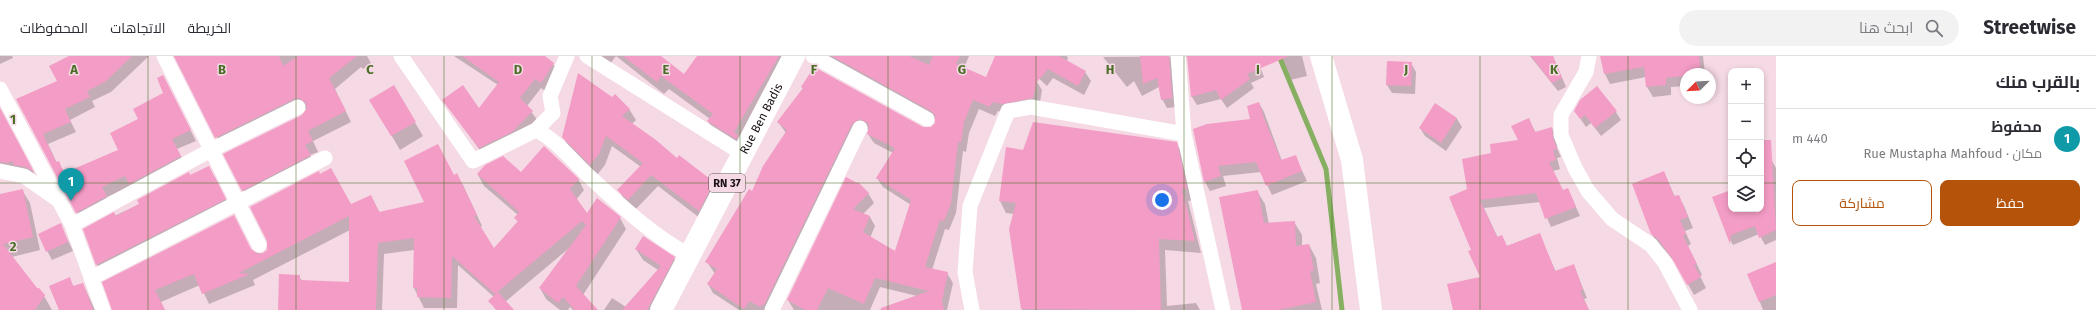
<!DOCTYPE html>
<html lang="ar">
<meta charset="utf-8">
<style>
body{margin:0;font-family:"Fira Sans",Cairo,sans-serif;background:#f2f2f3;color:#2b2b33;direction:rtl}
.controls{position:absolute;right:12px;top:12px;display:grid;overflow:hidden;border-radius:8px;box-shadow:0 2px 6px #0003}
.controls button{width:36px;height:36px;display:grid;place-items:center;padding:0;border:0;border-bottom:1px solid #e1e1e2;background:#fff;color:#2b2b33;font:20px sans-serif}
.compass{position:absolute;left:1680px;top:12px;width:36px;height:36px;border-radius:50%;background:#fff;box-shadow:0 2px 6px #0003;rotate:246deg}
.you{position:absolute;left:1162px;top:144px;width:14px;height:14px;margin:-10px;border:3px solid #fff;border-radius:50%;background:#1a73e8;box-shadow:0 0 0 6px #1a73e833}
.badge{display:grid;place-items:center;width:26px;height:26px;border-radius:50%;background:#b45309;color:#fff;font-size:13px;font-weight:700}
.pin{position:absolute;translate:-50% -33px;filter:drop-shadow(0 1px 2px #0008)}
.pin::after{content:'';position:absolute;top:21px;width:14px;height:12px;background:inherit;clip-path:polygon(0 0,100% 0,50% 100%)}
.list{margin:0;padding:0;list-style:none}
h2{display:flex;justify-content:space-between;align-items:center;height:52px;margin:0;padding:0 16px;font-size:17px}
h2 small{font-size:13px;font-weight:400;color:#7c7c81}
.list li{display:grid;grid-template-columns:26px 1fr auto;gap:12px;align-items:center;box-sizing:border-box;height:60px;padding:0 16px;border-top:1px solid #e1e1e2}
.list b{display:block;font-size:15px;white-space:nowrap}
.list p{margin:0;font-size:13px;white-space:nowrap;color:#7c7c81}
.list em{font-size:13px;font-style:normal;color:#7c7c81}
.actions{display:flex;gap:8px;padding:12px 16px}
.actions a{flex:1;padding:9px 0;border:1px solid #b45309;border-radius:8px;text-align:center;font-size:14px;color:#b45309}
.actions .main{background:#b45309;color:#fff}
.icon{flex:none;width:22px;height:22px;fill:none;stroke:currentColor;stroke-width:2;stroke-linecap:round;stroke-linejoin:round}
.map{position:relative;flex:none;width:1776px;height:254px;overflow:hidden;direction:ltr}
header{display:flex;align-items:center;gap:24px;box-sizing:border-box;height:56px;padding:0 20px;background:#fff;border-bottom:1px solid #e1e1e2}
header strong{font-size:19px}
nav{display:flex;gap:22px;margin-inline-start:auto;font-size:14px}
.search{width:280px;height:36px;background:#f2f2f3;display:flex;align-items:center;gap:10px;box-sizing:border-box;padding:0 14px;border-radius:22px;color:#7c7c81;font-size:15px}
main{display:flex}
aside{flex:1;background:#fff}
.map>svg:first-child{display:block}
.shadow{fill:#0003}
.lines{fill:none;stroke-linecap:round;stroke-linejoin:round}
.stream{stroke:#86af61;stroke-width:5}
.building{fill:#f39cc5}
.street{stroke:#fff;stroke-width:15}
.secondary{stroke:#fff;stroke-width:22}
.primary{stroke:#fff;stroke-width:22}
.grid{fill:none;stroke:#4b6e26;stroke-width:1;stroke-opacity:0.55}
.labels{text-anchor:middle;stroke-width:3;stroke-linejoin:round;paint-order:stroke}
.shield{fill:#f5d9e5;stroke:#5b4c53;stroke-width:1}
.shield-label{font-size:11px;font-weight:bold;fill:#191014}
.street-label{font-size:12px;fill:#191014;stroke:#f5d9e5}
.grid-label{font-size:13px;text-anchor:middle;font-weight:bold;fill:#4b6e26;stroke:#f5d9e5;stroke-width:3;stroke-linejoin:round;paint-order:stroke}
</style>
<header>
<strong>Streetwise</strong>
<div class="search"><svg class="icon" aria-label="search" viewBox="0 0 24 24"><circle cx="10" cy="10" r="6"/><path d="M15 15l6 6"/></svg>ابحث هنا</div>
<nav><a>الخريطة</a><a>الاتجاهات</a><a>المحفوظات</a></nav>
</header>
<main>
<aside>
<h2>بالقرب منك<small></small></h2>
<ul class="list">
<li><span class="badge" style="background:#0f9aa8">1</span><div><b>محفوظ</b><p>مكان · Rue Mustapha Mahfoud</p></div><em>440 m</em></li>
</ul>
<div class="actions"><a class="main">حفظ</a><a>مشاركة</a></div>
</aside>
<div class="map">
<svg width="1776" height="254" viewBox="0 0 1776 254">
<rect width="100%" height="100%" fill="#f5d9e5"/>
<path class="shadow" d="M0 0H12L13 2 0 8Z
M71 0H149L111 36 92 45 95 51 70 64 76 76 48 88 57 107 58 106 65 118 119 94 139 63 164 37 163 20 196 85 177 93 186 110 131 130 107 141 112 151 82 166 17 44 58 26Z
M174 0H367L371 7 363 13 361 11 335 33 351 66 313 85 318 96 310 99 316 110 248 144 243 134 307 53H300L222 91Z
M454 0H543L553 8 559 18 547 36 541 32 527 50 538 65 485 101 443 44 479 54 498 29Z
M599 0H660L684 20 699 0H794L742 89 715 77 708 65 710 63 669 33 664 38 616 0 610 8Z
M825 0H969L964 12 986 22 1036 24 1042 34 1039 52 1009 57 998 55 995 60 979 53 969 77 966 96 963 95 956 157 949 174 945 173 932 214 947 217 953 227 947 254H879L917 240 880 231 870 254H794L788 244 847 122 868 137 874 147 863 158 870 161 875 170 870 182 895 196 911 149 883 131 877 122 893 97 874 87 868 78 869 74 866 72 772 254H739L713 237 708 228 715 218 707 206 753 136 786 77 778 66 803 33 802 31 922 72H932L936 67V64L826 3Z
M1015 0H1067L1068 3 1066 5 1085 16 1091 25 1084 39 1053 22 1047 30Z
M1256 0 1264 21 1251 27 1254 32 1227 52 1221 43 1197 49 1192 41 1188 1H1178L1177 51 1167 52 1162 43 1159 31 1142 40 1134 25 1127 31 1103 1Z
M1280 0H1302L1307 20 1290 24 1283 13Z
M1530 0H1553L1566 31 1558 35Z
M1606 0H1703L1705 18H1686V30L1671 31V39L1653 41 1647 31 1646 21 1610 28 1605 18Z
M1411 7 1416 16 1415 38 1392 37 1387 29Z
M394 31 423 80 400 94 371 44Z
M1259 47 1264 56 1282 105 1295 100 1307 125 1272 139 1261 116 1223 120 1226 130 1210 135 1205 126 1194 73 1252 64Z
M1435 48 1457 63 1462 71 1446 95 1425 80 1420 72Z
M0 53 37 123 0 117Z
M629 53 636 64 632 68 677 103 713 127 720 138 705 166 658 130 635 154 625 145 619 134 641 111 612 90 605 109 597 119 570 92 563 81Z
M1575 55 1616 56 1621 64 1601 80 1591 67 1586 71Z
M1528 63 1536 77 1552 72 1556 81 1557 92 1561 101 1557 102 1560 113 1553 115 1563 135 1568 133 1580 160 1551 171 1540 146 1484 152 1498 182 1507 190 1539 178 1556 216 1574 210 1587 242 1584 243 1589 254H1454L1482 221 1472 194 1469 133 1492 98 1519 85Z
M1176 87 1183 99 1193 144 1188 145 1201 197 1165 194 1167 250 1196 247 1200 254H1022L1011 173 1014 158 1006 157 1000 145 1024 95Z
M438 89 454 120 463 129 482 170 480 171 494 193 518 166 515 162 518 159 484 130 478 119 521 117 578 123 584 134 576 144 587 159 620 162 626 173 583 239 597 254H573L570 251 568 254H560L546 243 540 232 568 193 505 246 512 254H496L490 245 494 241 458 209 457 252H424L414 232V194L384 198 382 254H279L299 220 302 225 350 227V174L253 224 255 229 209 248 200 229 161 246 165 254H113L104 227 252 196 263 198 371 140 380 157 425 147Z
M1772 105 1776 112V184L1765 189 1759 178 1733 189 1728 180 1731 135V153H1761V106Z
M1664 116 1675 141 1678 140 1684 150 1693 172 1685 175 1691 188 1688 190 1702 219 1700 220 1706 232 1694 239 1678 210 1665 194 1658 189 1652 178Z
M190 120 215 121 230 153 103 218 97 209 84 174 140 148Z
M22 134 30 147 40 194 12 201 36 233 44 240 52 254H0V139Z
M1257 135 1265 148 1269 168 1294 166 1302 179V190L1309 189 1316 202 1320 227 1316 228 1322 254H1243Z
M60 168 73 195 52 204 39 179Z
M636 193 674 202 680 213 659 254H604L612 242 626 251 658 214 643 204Z
M1776 207V254H1763L1749 218Z
M69 223 74 231 83 228 95 254H60Z"/>
<g class="lines">
<path class="stream" d="M1279 0 1326 113 1342 254"/>
</g>
<path class="building" d="M69 0H132L105 26 87 35 90 41 65 53 71 66 43 78 56 106 59 105 64 117 118 94 110 77 138 63 133 53 163 37 157 22 163 19 191 74 172 83 181 100 129 128 125 120 102 131 107 140 76 157 16 43 57 25 49 10Z
M174 0H279L283 10 298 0H357L329 22 346 55 308 75 313 85 305 89 311 99 242 135 223 98 302 59 307 52 306 47 299 42 294 43 215 82Z
M462 0H545L554 7 541 27 535 23 520 42 533 55 512 76 479 92 442 44 463 29 479 52 499 26Z
M623 0H661L684 18 697 0H779L734 76 738 80 736 83 707 65 713 58 661 20 657 26Z
M832 0H909L929 9 933 0H960L956 8 986 21 995 0H1059L1086 15 1078 30 1048 13 1037 26 1033 42 1003 48 992 46 990 51 973 44 964 66 961 86H958L951 147 944 165 940 164 925 211 948 216 942 245 944 254H881V252L929 235 875 222 864 248 828 232 817 254H805L787 244 846 121 857 127 858 126 869 137 853 153 870 160 863 176 895 195 911 144 876 122 895 92 867 78 869 72 868 67 860 63 852 68 764 249 762 248 760 251 750 245 744 253 707 228 717 213 705 206 749 133 752 135 763 110 787 74 777 66 803 32 801 31 814 11 923 71H931L935 67V59L931 55Z
M1140 0H1169L1172 42 1161 44 1157 22 1143 28Z
M1187 0H1289L1247 18 1250 23 1221 44 1216 34 1191 41Z
M1531 0H1553L1562 22 1552 27Z
M1600 0H1699L1701 18 1666 22V29L1646 31 1644 11 1604 18Z
M1387 5 1412 6 1411 30 1386 29Z
M578 17 612 41 615 38 630 53 622 60 656 84 677 102 679 99 714 126 699 155 651 119 628 144 617 134 643 107 606 80 599 98 590 109 562 81Z
M394 29 416 66 391 80 369 44Z
M1597 30 1617 55 1595 72 1585 59 1580 63 1574 55 1580 44Z
M1259 46 1265 65 1281 104 1296 99 1302 115 1266 130 1256 106 1218 110 1221 120 1204 126 1193 73 1207 68 1250 63 1247 50Z
M1435 47 1457 62 1441 87 1419 72Z
M0 52 34 116 26 111 14 109 12 105 7 107 0 106Z
M1529 62 1535 76 1552 71 1553 82 1557 93 1553 94 1556 104 1549 106 1563 134 1568 132 1576 151 1545 163 1536 137 1480 144 1497 181 1502 179 1507 190 1540 177 1555 215 1574 208 1583 234 1580 235 1589 254H1453L1447 228 1480 221 1468 195 1471 194 1449 141 1467 133 1462 103 1491 97 1490 88 1518 84 1511 70Z
M1033 66 1177 86 1187 132 1182 133 1195 185 1159 183 1161 254 1021 253 1009 173 1016 147 999 145 1006 91 1023 94Z
M1761 84H1771L1776 174 1759 182 1755 170 1731 179 1730 188 1712 141 1731 134V153H1761Z
M438 88 454 119 457 117 477 159 474 160 494 192 518 165 514 162 519 156 477 118 485 109 503 100 521 116 544 90 579 123 570 133 587 157 597 142 621 161 576 230 598 254H575L563 241 558 247 539 232 586 169 582 165 495 238 452 200 451 242 417 241V232H413L414 182 378 187 376 254H278L279 218 300 219V224L349 226V160L239 217 250 218 202 238 194 218 155 234 165 254H112L102 226 234 159 251 193 258 198 263 197 267 194V185L250 151 319 115 320 118 331 112 351 148 371 139 379 156 424 146 404 105Z
M209 110 226 143 96 209 83 173 114 156 116 160 139 148 137 144 189 116 190 119Z
M1664 115 1674 140 1679 139 1688 161 1680 164 1686 178 1683 180 1697 208 1694 209 1701 221 1687 229 1672 202 1658 183 1651 178 1632 128Z
M23 133 33 181 3 188 37 232H39L45 239 35 254H0V138Z
M1258 134 1264 167 1295 165 1296 190 1309 188 1314 215H1310L1316 246 1279 254H1242L1219 141Z
M61 167 68 186 46 196 38 178Z
M643 180 675 201 647 254H622L661 210 635 193Z
M1776 206V239L1759 246 1747 218Z
M70 221 73 230 83 227 93 254H59L49 230Z
M498 236 514 254H497L488 245Z"/>
<g class="lines">
<path class="street" d="M164 0 259 189
M401 0 473 105 536 74 553 57 550 40 567 0
M587 0 743 98
M813 0 927 63
M1178 0 1184 78 1223 254
M1589 0 1586 16 1561 59V79L1575 112 1588 135 1612 163 1651 189 1665 207 1690 254
M0 33 72 169 103 254
M536 74C557 84 573 106 591 122 620 149 653 180 689 199
M0 115 24 120 57 143
M72 169 211 94 298 51
M91 222 325 102
M772 254 860 72
M972 254 965 216 970 150 1008 55 1031 51 1184 78"/>
<path class="secondary" d="M1321 0 1352 104 1371 254"/>
<path class="primary" id="s1" d="M661 254 794 0"/>
</g>
<path class="grid" d="M148 0V254M296 0V254M444 0V254M592 0V254M740 0V254M888 0V254M1036 0V254M1184 0V254M1332 0V254M1480 0V254M1628 0V254M0 127H1731M1761 127H1776"/>
<g class="labels">
<rect class="shield" x="709" y="118" width="36" height="18" rx="3"/>
<g class="shield-label">
<text x="727" y="131">RN 37</text>
</g>
<g class="street-label">
<text dy="4" stroke="none"><textPath href="#s1" startOffset="216">Rue Ben Badis</textPath></text>
</g>
</g>
<g class="grid-label">
<text x="74" y="18">A</text>
<text x="222" y="18">B</text>
<text x="370" y="18">C</text>
<text x="518" y="18">D</text>
<text x="666" y="18">E</text>
<text x="814" y="18">F</text>
<text x="962" y="18">G</text>
<text x="1110" y="18">H</text>
<text x="1258" y="18">I</text>
<text x="1406" y="18">J</text>
<text x="1554" y="18">K</text>
<text x="13" y="68">1</text>
<text x="13" y="195">2</text>
</g>
</svg>
<div class="controls">
<button>+</button>
<button>−</button>
<button><svg class="icon" aria-label="locate" viewBox="0 0 24 24"><circle cx="12" cy="12" r="6"/><path d="M12 2v4M12 18v4M2 12h4M18 12h4"/></svg></button>
<button><svg class="icon" aria-label="layers" viewBox="0 0 24 24"><path d="M12 4l9 5-9 5-9-5zM3 14l9 5 9-5"/></svg></button>
</div>
<svg class="compass" viewBox="-18 -18 36 36"><path d="M0-13l5 13h-10z" fill="#e53935"/><path d="M0 13l5-13h-10z" fill="#7c7c81"/></svg>
<div class="you"></div>
<div class="pin badge" style="left:71px;top:145px;background:#0f9aa8">1</div>
</div>
</main>
